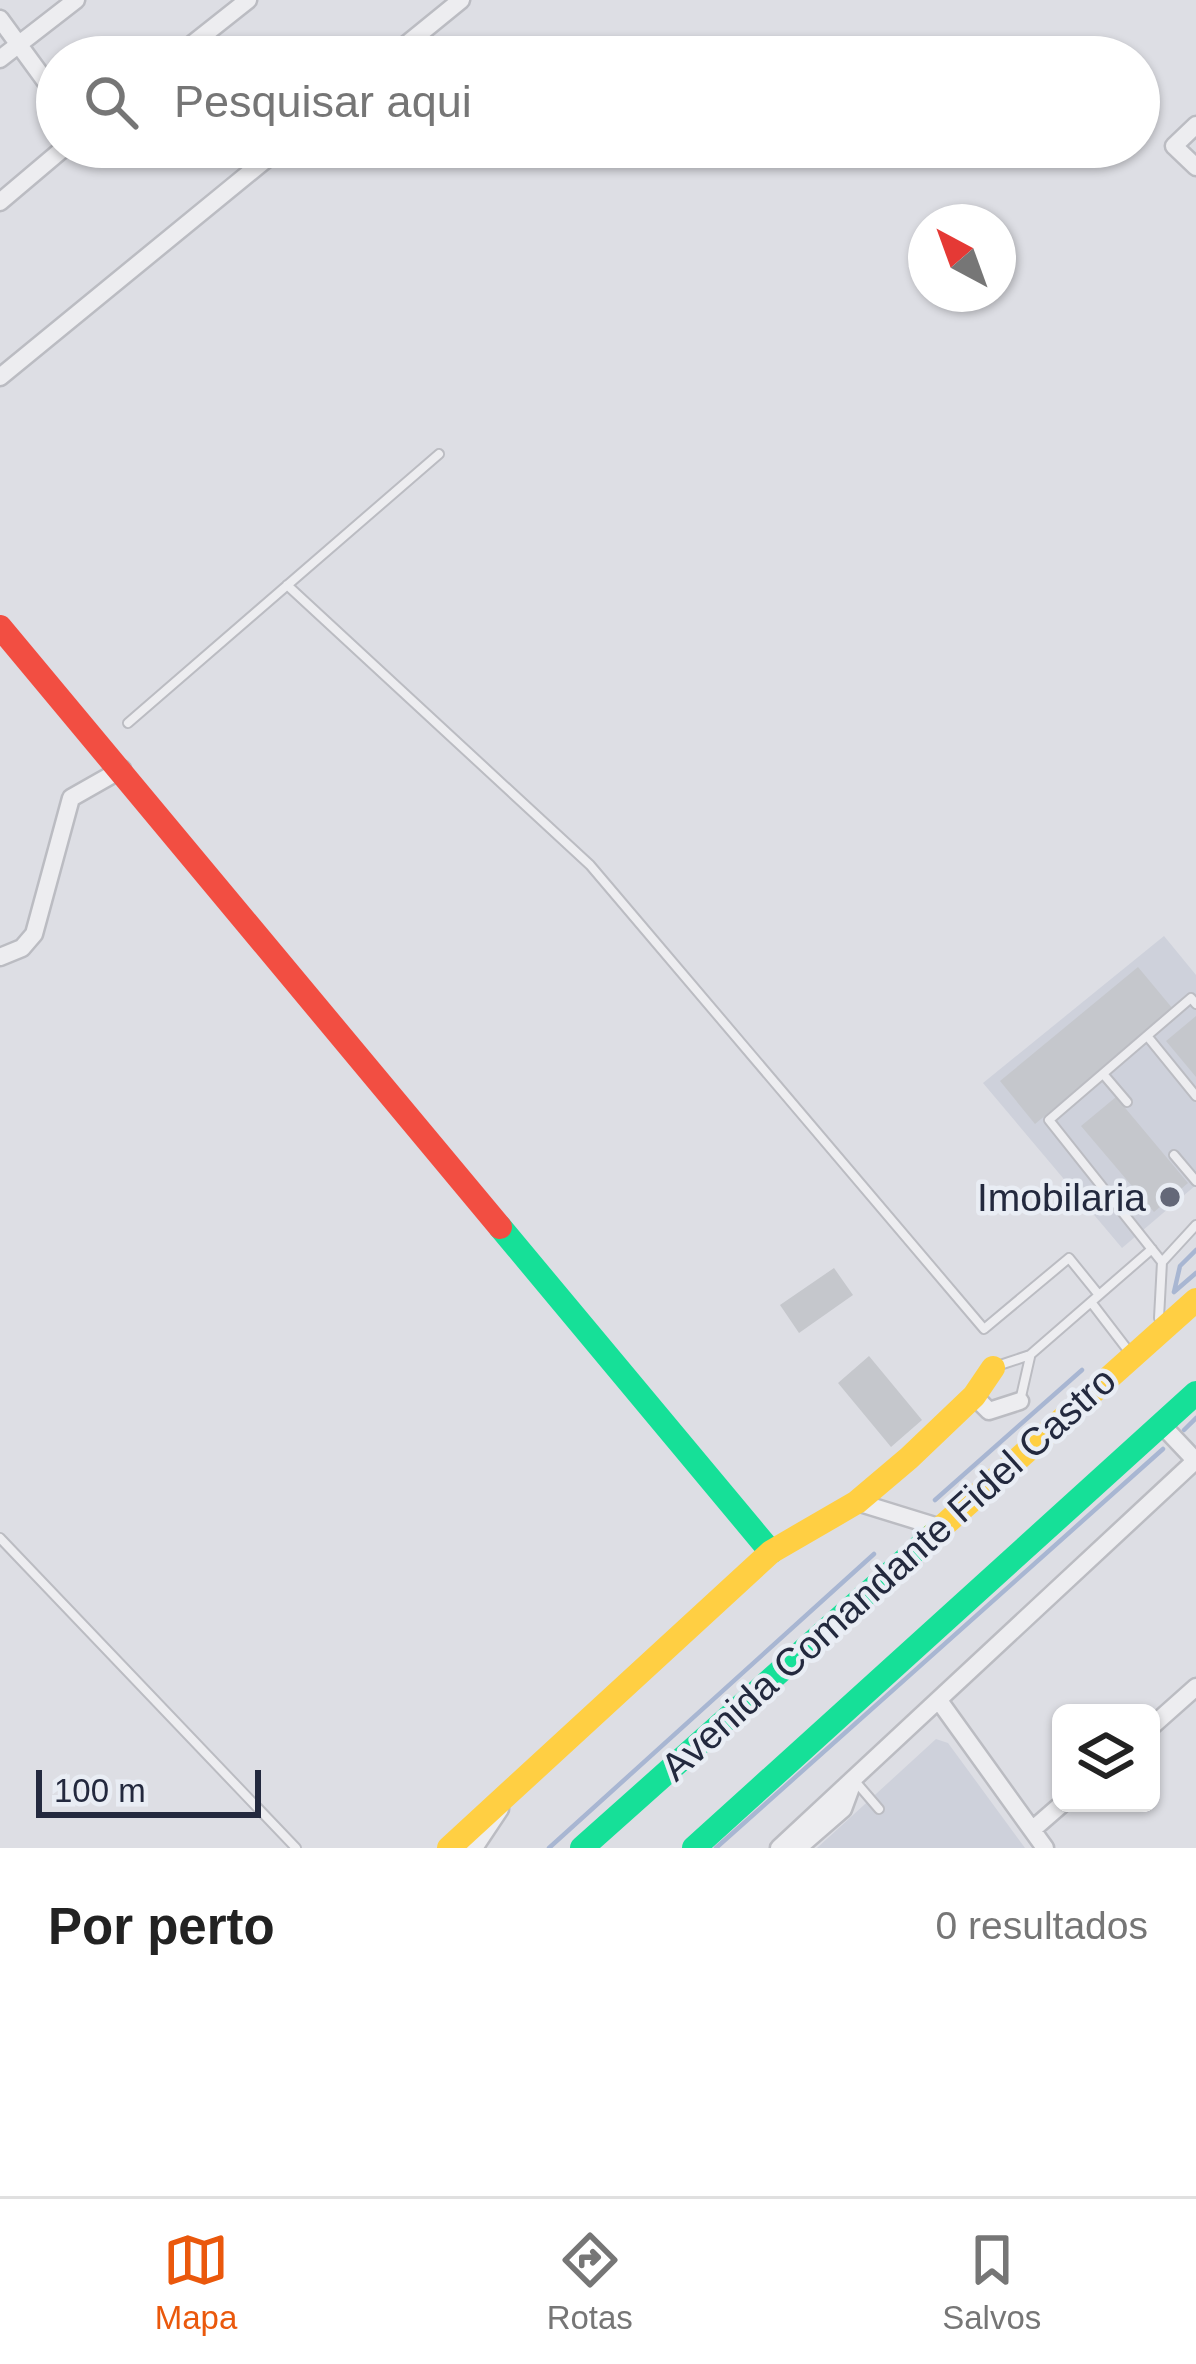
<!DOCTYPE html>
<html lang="pt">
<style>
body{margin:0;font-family:Helvetica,sans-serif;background:#f6f6f6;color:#222}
.controls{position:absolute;right:36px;bottom:36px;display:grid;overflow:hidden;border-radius:18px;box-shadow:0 3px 9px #0004}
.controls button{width:108px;height:108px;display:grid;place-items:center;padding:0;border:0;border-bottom:3px solid #e0e0e0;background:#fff;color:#222;font:60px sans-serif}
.compass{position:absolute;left:908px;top:204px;width:108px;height:108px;border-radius:50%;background:#fff;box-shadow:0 3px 9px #0004;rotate:319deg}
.scale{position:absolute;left:36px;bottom:30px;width:225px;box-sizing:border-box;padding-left:12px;border:6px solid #23293e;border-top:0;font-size:33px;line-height:42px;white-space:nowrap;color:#23293e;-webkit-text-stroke:9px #e9edf4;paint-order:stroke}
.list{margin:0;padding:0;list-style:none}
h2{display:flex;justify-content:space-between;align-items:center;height:156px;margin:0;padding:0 48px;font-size:51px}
h2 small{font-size:39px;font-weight:400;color:#767676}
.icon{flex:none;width:66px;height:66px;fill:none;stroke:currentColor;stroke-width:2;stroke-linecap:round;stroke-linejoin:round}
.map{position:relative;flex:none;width:1196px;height:1848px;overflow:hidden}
.search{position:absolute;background:#fff;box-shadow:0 3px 9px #0004;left:36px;right:36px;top:36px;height:132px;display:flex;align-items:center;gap:30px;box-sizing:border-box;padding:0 42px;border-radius:66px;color:#767676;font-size:45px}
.sheet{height:348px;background:#fff}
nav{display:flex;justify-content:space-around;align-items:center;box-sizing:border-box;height:168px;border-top:3px solid #e0e0e0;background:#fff;font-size:33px;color:#767676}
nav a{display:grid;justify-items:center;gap:6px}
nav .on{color:#ea580c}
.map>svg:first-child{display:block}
.built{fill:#ced1db}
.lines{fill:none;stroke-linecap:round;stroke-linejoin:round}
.stream{stroke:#a8b6d2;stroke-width:4.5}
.building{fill:#c5c7cc}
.lane-casing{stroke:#bbbcc2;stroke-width:12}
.street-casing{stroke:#bbbcc2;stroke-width:21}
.lane{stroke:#ededf0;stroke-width:8}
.street{stroke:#ededf0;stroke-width:16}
.fast{stroke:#16e098;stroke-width:24}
.slow{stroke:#ffcf43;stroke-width:24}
.jam{stroke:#f24e42;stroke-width:24}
.poi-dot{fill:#646878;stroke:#e9edf4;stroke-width:4.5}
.labels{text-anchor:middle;stroke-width:9;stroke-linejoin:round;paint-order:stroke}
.poi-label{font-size:39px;fill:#23293e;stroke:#e9edf4;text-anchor:end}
.street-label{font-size:39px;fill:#23293e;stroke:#e9edf4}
</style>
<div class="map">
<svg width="1196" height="1848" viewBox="0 0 1196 1848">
<rect width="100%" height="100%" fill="#dddee4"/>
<path class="built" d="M1164 936 1196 975V1185L1122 1248 983 1083Z
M936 1739 948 1743 1025 1848H817Z"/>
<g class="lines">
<path class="stream" d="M1174 1292 1180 1266 1196 1250
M1174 1292 1196 1273
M1184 1430 1196 1418
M935 1500 1082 1370
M549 1848 874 1554
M716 1848 1163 1449"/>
</g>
<path class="building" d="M1138 967 1173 1009 1035 1124 1000 1081Z
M1196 1016V1077L1166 1041Z
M1116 1097 1188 1183 1154 1212 1081 1126Z
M834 1268 853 1295 799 1333 780 1305Z
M869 1356 922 1420 891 1447 838 1383Z"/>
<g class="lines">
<g class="lane-casing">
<path id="lane" d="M287 585 590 865 984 1329 1069 1258 1099 1295
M128 723 439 454
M1148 1037 1196 1096
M1104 1075 1127 1102
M1174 1155 1196 1181
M1162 1262 1049 1120 1191 998 1196 1004
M1091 1302 1127 1349
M1159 1318 1162 1262 1196 1225
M997 1366 1030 1355 1152 1249
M1020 1401 1030 1357
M0 1538 296 1848
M855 1781 879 1809"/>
</g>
<g class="street-casing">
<path id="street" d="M0 19 57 97
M176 57 248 0
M391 57 461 0
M0 59 76 0
M1196 125 1174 146 1196 167
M0 202 65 147
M0 377 281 147
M0 957 22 948 34 934 71 798 122 769
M974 1396 989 1411 1020 1401
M1161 1424 1195 1460
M857 1502 938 1527
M940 1702 1045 1848
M1151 1727 1196 1687
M1032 1830 1063 1803
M474 1848 500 1809
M779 1848 1196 1460
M798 1848 843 1809 853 1782"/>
</g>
<use href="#lane" class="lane"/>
<use href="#street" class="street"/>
<path class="fast" d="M500 1227 771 1552
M582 1848 934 1534
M694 1848 1196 1393"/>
<path class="slow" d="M934 1534 1196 1300
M449 1848 771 1552 857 1502 909 1458 974 1396 993 1368"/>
<path class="jam" d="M0 627 500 1227"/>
</g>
<circle class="poi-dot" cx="1170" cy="1197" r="12"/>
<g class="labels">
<g class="poi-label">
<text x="1146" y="1211">Imobilaria</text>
</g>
<g class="street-label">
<text transform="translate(888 1573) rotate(-42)" y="14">Avenida Comandante Fidel Castro</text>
</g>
</g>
</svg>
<div class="controls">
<button><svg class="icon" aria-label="layers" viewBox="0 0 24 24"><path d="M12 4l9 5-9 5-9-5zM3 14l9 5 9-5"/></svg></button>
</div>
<svg class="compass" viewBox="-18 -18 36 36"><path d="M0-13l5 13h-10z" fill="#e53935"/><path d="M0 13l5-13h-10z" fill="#767676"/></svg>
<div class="scale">100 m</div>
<div class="search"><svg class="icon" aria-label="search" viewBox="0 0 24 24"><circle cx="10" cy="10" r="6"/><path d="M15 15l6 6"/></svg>Pesquisar aqui</div>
</div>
<section class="sheet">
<h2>Por perto<small>0 resultados</small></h2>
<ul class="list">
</ul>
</section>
<nav>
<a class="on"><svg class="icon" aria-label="map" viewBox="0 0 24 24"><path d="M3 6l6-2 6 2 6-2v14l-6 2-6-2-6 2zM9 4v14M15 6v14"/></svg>Mapa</a>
<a><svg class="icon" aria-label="directions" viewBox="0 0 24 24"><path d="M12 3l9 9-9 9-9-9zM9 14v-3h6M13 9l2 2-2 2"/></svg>Rotas</a>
<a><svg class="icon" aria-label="saved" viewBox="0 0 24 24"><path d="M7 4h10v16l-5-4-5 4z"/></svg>Salvos</a>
</nav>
